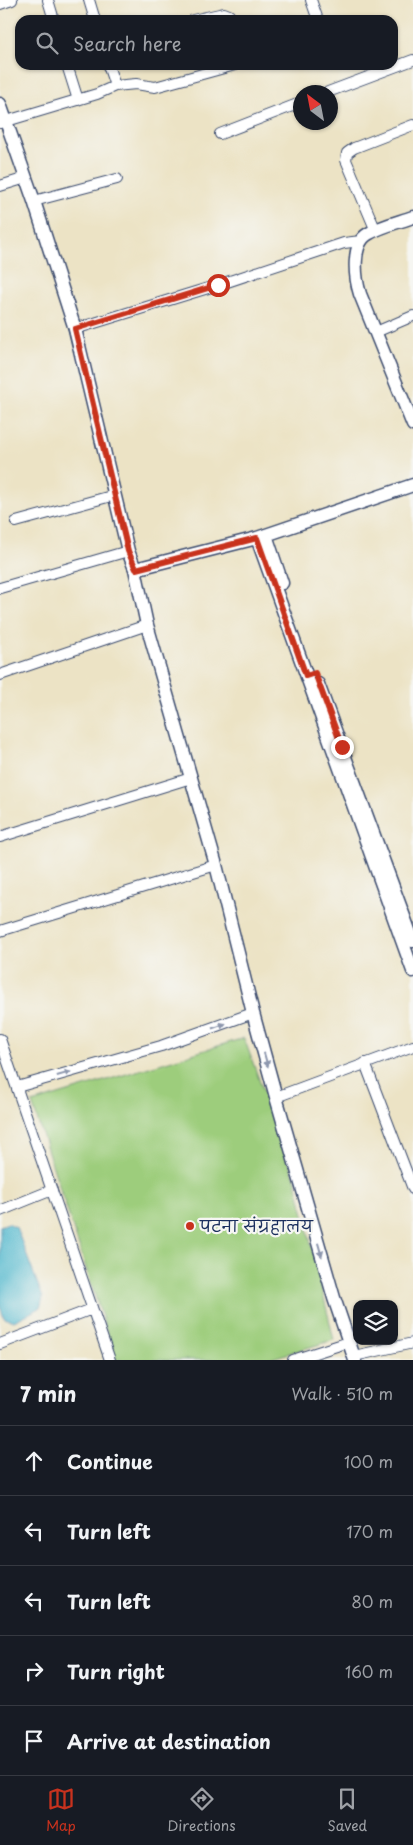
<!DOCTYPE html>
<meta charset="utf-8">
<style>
body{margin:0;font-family:"Playpen Sans","Playpen Sans Deva",sans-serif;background:#242831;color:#f1f3f6}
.controls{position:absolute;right:15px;bottom:15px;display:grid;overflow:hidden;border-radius:10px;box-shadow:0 1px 4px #0004}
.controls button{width:45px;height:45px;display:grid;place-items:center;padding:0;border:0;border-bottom:1px solid #363941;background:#171b24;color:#f1f3f6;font:25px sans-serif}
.compass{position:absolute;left:293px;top:85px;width:45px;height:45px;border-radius:50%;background:#171b24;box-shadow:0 1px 4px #0004;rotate:328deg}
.stop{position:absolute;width:15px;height:15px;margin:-11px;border:4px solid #c8321e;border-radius:50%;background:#fff}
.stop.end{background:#c8321e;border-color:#fff;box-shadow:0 1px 5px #0008}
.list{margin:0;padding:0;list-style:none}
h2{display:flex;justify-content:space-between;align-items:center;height:65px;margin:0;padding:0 20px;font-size:21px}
h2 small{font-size:16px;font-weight:400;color:#9ea1a6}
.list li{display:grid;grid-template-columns:32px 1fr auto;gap:15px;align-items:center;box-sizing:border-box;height:70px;padding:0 20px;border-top:1px solid #363941}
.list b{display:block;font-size:19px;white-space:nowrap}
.list em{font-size:16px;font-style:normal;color:#9ea1a6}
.icon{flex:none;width:28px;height:28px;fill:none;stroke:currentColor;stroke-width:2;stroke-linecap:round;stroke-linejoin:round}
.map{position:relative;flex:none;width:413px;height:1360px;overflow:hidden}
.search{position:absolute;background:#171b24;box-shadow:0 1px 4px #0004;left:15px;right:15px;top:15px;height:55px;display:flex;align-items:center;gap:12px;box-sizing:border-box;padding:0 18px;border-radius:15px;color:#9ea1a6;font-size:19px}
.sheet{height:415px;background:#171b24}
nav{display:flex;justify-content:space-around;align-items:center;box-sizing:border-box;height:70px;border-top:1px solid #363941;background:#171b24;font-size:14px;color:#9ea1a6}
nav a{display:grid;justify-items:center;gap:2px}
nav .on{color:#c8321e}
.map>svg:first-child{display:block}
.green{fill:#9dcd7c;stroke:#5c7e6d}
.water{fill:#4fb7cd;stroke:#357396}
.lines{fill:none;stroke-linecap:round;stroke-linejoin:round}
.minor-casing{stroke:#3a4a6d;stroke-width:12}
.tertiary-casing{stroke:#3a4a6d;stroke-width:15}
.minor{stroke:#fff;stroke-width:10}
.tertiary{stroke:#fff;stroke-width:12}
.oneway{fill:#8d97ae}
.route{stroke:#c8321e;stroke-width:6}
.poi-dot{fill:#c8321e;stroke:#f6f6f2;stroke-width:2}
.labels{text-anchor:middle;stroke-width:4.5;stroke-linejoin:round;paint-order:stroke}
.poi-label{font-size:16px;fill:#1b2f5e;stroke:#f6f6f2;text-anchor:start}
</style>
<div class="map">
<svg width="413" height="1360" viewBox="0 0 413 1360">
<rect width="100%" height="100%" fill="#f6f6f2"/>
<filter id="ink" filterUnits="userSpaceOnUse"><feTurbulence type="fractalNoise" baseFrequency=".02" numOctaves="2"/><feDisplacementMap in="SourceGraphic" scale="10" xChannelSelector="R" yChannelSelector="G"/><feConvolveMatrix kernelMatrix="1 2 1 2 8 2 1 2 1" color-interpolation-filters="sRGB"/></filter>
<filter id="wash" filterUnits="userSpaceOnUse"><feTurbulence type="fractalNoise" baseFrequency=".0096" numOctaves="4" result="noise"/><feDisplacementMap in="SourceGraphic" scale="20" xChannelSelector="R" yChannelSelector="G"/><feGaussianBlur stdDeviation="1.12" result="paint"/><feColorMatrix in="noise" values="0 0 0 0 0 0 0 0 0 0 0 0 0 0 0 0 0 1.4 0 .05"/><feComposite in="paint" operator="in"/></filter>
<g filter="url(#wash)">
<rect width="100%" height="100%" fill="#ece3c5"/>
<path class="green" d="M244 1038 296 1181 334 1340 266 1360H116L32 1103Z"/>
<path class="water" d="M8 1223 16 1227 43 1298 40 1308 14 1321 4 1318 0 1307V1226Z"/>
</g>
<g filter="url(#ink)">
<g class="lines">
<g class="minor-casing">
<path id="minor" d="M48 0 54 20
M89 0 95 20
M311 0 318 20
M0 4 12 0
M193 20 224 13 229 15 231 20
M67 65 78 100
M108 65 115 86
M328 92 413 60
M0 123 97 94 115 86 136 84 155 87 235 65
M220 134 300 103
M0 186 26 178
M34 201 117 179
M376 231 346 160 347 153 354 148 413 125
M75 329 218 285 344 243 361 241
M376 332 413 316
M16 522 115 495
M0 588 128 551
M0 675 147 625
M0 837 191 778
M0 931 216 865
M0 1039 110 1360
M365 1063 413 1189
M17 1087 161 1046 253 1013
M276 1097 413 1046
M0 1211 52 1190
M0 1344 92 1309
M354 1356 413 1343
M293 1360 349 1342"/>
</g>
<g class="tertiary-casing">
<path id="tertiary" d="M0 104 34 201 75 329 128 551 135 569 147 625 216 865 253 1013 276 1097 334 1298 355 1360
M413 217C399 222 381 226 368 234 351 244 355 278 360 294L413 425
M266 535 282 583
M257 538 413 971
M135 569 257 538 413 485
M318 684 413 941"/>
</g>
<use href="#minor" class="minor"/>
<use href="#tertiary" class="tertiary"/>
</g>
<defs><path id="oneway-solid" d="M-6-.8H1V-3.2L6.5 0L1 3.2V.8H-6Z" transform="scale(1.25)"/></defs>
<g class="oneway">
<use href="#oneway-solid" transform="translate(219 1026) rotate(-19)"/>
<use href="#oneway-solid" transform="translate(266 1060) rotate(74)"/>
<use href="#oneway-solid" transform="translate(64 1074) rotate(-16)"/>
<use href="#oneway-solid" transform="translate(320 1250) rotate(74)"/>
</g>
</g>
<g class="lines" filter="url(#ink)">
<path class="route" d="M218 285 75 329 128 551 136 569 257 538 306 676 315 673 342 747"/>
</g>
<circle class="poi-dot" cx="190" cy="1226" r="5"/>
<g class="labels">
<g class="poi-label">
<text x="200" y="1232">पटना संग्रहालय</text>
</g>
</g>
</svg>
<div class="controls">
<button><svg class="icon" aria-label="layers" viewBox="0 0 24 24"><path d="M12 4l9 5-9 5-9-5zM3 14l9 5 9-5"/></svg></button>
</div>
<svg class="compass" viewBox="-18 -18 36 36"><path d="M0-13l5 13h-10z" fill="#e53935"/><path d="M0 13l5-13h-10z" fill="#9ea1a6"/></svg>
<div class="stop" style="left:218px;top:285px"></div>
<div class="stop end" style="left:342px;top:747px"></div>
<div class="search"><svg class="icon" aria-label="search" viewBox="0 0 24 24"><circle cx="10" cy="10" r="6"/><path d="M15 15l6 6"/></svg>Search here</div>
</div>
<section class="sheet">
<h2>7 min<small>Walk · 510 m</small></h2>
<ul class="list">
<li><svg class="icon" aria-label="ahead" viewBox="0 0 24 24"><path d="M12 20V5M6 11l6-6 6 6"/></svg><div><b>Continue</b></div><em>100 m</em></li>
<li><svg class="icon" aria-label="left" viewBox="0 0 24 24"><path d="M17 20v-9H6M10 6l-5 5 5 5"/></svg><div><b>Turn left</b></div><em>170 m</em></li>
<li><svg class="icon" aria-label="left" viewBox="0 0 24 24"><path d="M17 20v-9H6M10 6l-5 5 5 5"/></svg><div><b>Turn left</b></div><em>80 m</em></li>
<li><svg class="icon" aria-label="right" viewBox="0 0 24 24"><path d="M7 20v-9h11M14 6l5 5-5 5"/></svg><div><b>Turn right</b></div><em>160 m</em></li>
<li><svg class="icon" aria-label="arrive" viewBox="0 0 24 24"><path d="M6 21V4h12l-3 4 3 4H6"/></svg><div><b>Arrive at destination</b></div></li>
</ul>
</section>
<nav>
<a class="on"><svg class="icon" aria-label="map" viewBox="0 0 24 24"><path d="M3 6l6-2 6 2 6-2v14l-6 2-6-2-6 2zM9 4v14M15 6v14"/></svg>Map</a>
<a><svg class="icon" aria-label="directions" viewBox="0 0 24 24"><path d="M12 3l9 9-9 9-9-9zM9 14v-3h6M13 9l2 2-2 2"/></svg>Directions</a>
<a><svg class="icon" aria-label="saved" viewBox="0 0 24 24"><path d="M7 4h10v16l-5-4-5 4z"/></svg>Saved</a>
</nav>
